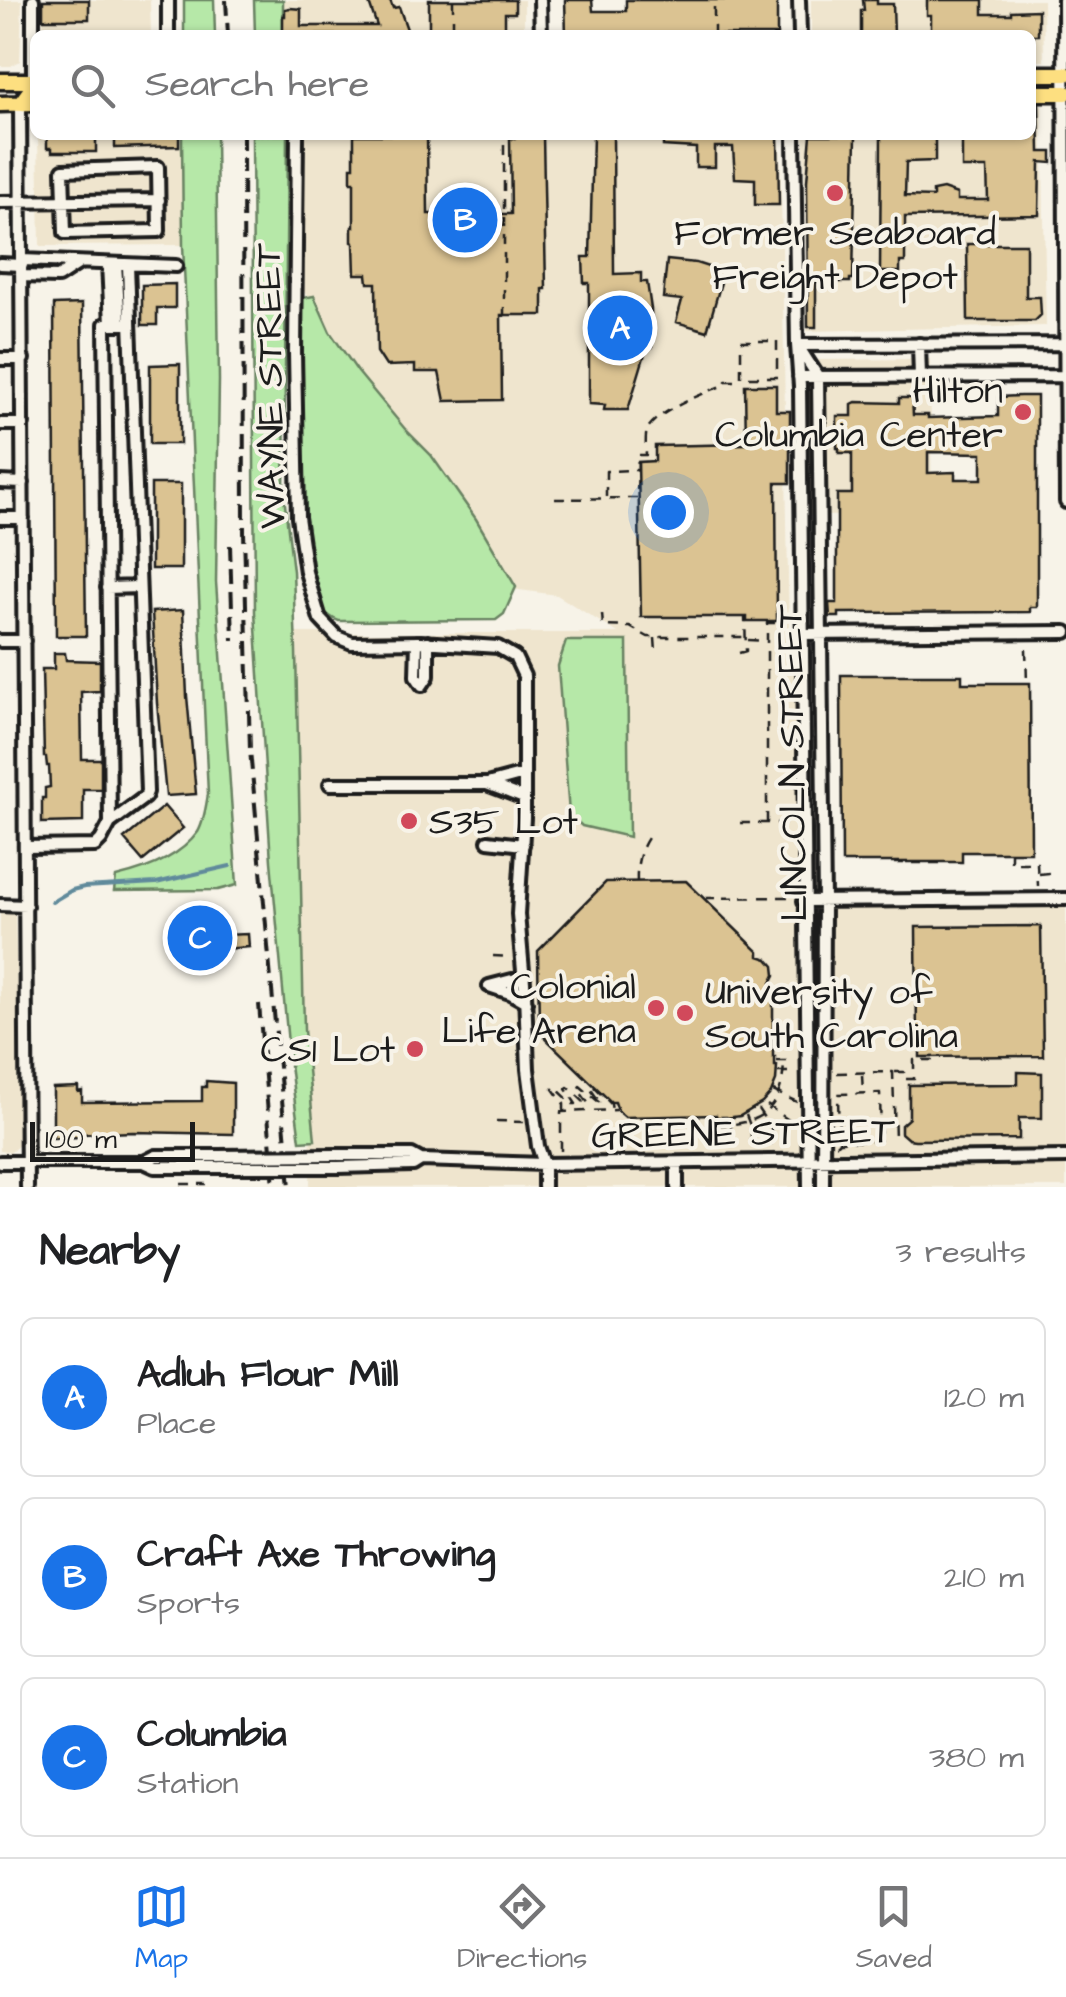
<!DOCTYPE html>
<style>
body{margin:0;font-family:"Architects Daughter",sans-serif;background:#f6f6f6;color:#202124}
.scale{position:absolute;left:30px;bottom:25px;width:165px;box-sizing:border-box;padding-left:10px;border:5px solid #1c1c1c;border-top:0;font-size:28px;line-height:35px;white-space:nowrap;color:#1c1c1c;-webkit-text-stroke:8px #f7f3e8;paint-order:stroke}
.you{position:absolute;left:668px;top:512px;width:35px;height:35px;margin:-25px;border:8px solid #fff;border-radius:50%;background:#1a73e8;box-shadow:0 0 0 15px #1a73e833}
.badge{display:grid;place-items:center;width:65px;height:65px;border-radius:50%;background:#1a73e8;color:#fff;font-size:32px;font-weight:700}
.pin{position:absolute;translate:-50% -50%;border:5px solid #fff;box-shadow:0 2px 10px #0006}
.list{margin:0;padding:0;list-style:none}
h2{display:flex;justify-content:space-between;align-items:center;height:130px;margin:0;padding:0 40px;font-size:42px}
h2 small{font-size:32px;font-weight:400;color:#757577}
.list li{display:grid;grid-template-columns:65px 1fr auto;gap:30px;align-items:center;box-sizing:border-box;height:160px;margin:0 20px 20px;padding:0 20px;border:2px solid #e0e0e0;border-radius:15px}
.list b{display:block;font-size:38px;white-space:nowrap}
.list p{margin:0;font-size:32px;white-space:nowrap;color:#757577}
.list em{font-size:32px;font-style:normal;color:#757577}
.icon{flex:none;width:55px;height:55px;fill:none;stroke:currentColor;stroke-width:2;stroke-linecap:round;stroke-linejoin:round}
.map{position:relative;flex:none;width:1066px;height:1187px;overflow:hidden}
.search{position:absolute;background:#fff;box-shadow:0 2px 8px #0004;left:30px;right:30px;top:30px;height:110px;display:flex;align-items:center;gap:25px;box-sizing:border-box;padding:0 35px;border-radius:15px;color:#757577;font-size:38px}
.sheet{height:670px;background:#fff}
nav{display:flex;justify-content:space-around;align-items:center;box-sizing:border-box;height:140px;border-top:2px solid #e0e0e0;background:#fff;font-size:28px;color:#757577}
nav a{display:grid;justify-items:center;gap:5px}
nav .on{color:#1a73e8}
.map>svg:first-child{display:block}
.built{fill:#efe5ce}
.green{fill:#b6e8a8;stroke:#698262;stroke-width:2.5}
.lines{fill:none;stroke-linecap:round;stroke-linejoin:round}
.stream{stroke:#608a9b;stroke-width:4}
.building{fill:#dbc392;stroke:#1c1c1c;stroke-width:2.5;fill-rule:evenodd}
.minor-casing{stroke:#1c1c1c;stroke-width:18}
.major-casing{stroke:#1c1c1c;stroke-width:21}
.path{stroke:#1c1c1c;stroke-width:2.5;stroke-dasharray:10 8;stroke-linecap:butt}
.minor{stroke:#f7f3e8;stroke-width:10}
.major{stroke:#fddf80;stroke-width:14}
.rail{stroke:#1c1c1c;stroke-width:4;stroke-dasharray:15 8;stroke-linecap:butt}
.minor-bridge-casing{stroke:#1c1c1c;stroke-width:18;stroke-linecap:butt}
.minor-bridge{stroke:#f7f3e8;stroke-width:10}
.poi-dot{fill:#d1495b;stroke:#f7f3e8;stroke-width:4}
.labels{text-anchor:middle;stroke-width:8;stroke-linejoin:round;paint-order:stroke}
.poi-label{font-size:38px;fill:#1c1c1c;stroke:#f7f3e8;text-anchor:end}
.street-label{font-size:38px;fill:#1c1c1c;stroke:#f7f3e8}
</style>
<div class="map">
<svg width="1066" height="1187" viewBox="0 0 1066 1187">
<rect width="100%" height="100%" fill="#f7f3e8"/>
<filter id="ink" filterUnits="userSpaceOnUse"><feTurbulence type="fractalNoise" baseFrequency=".01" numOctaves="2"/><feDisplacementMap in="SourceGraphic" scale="20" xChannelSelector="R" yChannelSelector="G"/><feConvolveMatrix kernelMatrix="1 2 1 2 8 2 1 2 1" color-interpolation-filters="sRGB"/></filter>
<g filter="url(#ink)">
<path class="built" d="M0 0H22L20 61 11 66H0Z
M43 0H150L151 35H43Z
M283 0H524V35H283Z
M811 0H1043L1044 61H1031V35H811Z
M1031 105H1042L1046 326 807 331 804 135H1031Z
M38 135H182L183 245 40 246Z
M305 135H780L789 633H809L815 902 1066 900V1187H310L311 1116 296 909 282 633H618L557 595 512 589 320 321 303 289Z
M930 359 932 515 806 516 804 360Z
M0 912H15L21 1143 11 1152 0 1151Z"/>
<path class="green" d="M184 0H214L215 35H184Z
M254 0H283V35H255Z
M182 135H216L219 380 216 582 237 885 218 890 114 891 116 877C146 870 179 858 198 832 204 822 206 806 208 794L183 245Z
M252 135H287L284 496 293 571 296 651 304 1030 315 1140 300 1141 290 1065 271 861 255 612Z
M314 296 330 332 358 372 405 429 431 455 476 519 516 587 504 614 496 620 339 621C324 616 316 600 312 585 303 547 303 508 302 469 301 412 302 355 303 298Z
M566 641H627L629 837 582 826 569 814 558 666Z"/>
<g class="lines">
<path class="stream" d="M52 902 72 890 84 887 156 883 230 866"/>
</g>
<path class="building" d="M43 0H89V19H43Z
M368 0H390L393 8 399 7 409 35H283V16H285V9L290 8 301 9V26H377Z
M429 0H515V13H505V35H429Z
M565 0H592L593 11H626V0H777V35H566Z
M863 0H877V4H893L894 35H861V10H864Z
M927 0H983V14H1011V11L1038 10V35H931V15H927Z
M1031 104H1039L1040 152H1052V163L1040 162 1039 215 905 217V262H900V272H880L881 135H935V161L906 162 905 196 933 197V191L943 189 957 194V200H988L987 168H962V135H1031Z
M47 135H96V152H52V148H47Z
M120 135H179V146L115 148V137H120Z
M354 135H427L428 214H511L510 138H515V135H543L546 289H543V315H501L502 400 445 401 439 372H415V365L386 366 377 352 376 283H368L367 274H355L354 243 352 242V227H354V182H351V167H354Z
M593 135H613L614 274 641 273V282H647L651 309 652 347H647L628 410H604L605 405 589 404V283H584L583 257H590Z
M663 135H778L779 205H755V179L735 178 733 147H715V167H696V148L663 146Z
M811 135H856L853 279H850V282H816V327H808L807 181Z
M967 244H1026V297H1040L1041 315 1035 321H968Z
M667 260 696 263 724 272 707 331 676 322 682 300 663 298Z
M175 284V308H157V325H142V285Z
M82 304 86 636H56L54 305Z
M180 364V444H150V365Z
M745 385H776V411H790V483H776L777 621H747V617H641L638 462 655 461V446L746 444Z
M1020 396H1037V607H1030V612L839 613V617H830L829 603H837V494H852V453H839V448H837V416H852V404L856 402 899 403V398H912L913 415H928V418L998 416V397ZM928 452 982 453V479H955V472L928 473Z
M151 484H181V569H151Z
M183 610 187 696 196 794 166 796 157 703 152 612Z
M54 653H65L66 660 100 661V691L81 692 82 759H101V789H83V822L42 823V798H45V788L50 787 49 766H47L46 757H44L42 669H54Z
M841 675H962V683H1030L1031 852H962V862H842Z
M164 806 183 828 143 861 124 839Z
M686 881 759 952V956L768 959 774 966 775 975 771 983 773 985V1057H775V1066H777L776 1081 771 1093 762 1103 740 1116 726 1118V1117H716V1115L625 1117 618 1111 615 1102H611L539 1032 538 951 606 882Z
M223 926V935L248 934 249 947 224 949V951L181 952V927Z
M1041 926 1043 1056 920 1057V1040H917L916 927Z
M1018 1072 1042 1073V1118H1019V1139L915 1140 908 1139 901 1133V1125L909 1118V1085L1018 1084Z
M206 1081 233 1083V1134L133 1132 82 1134V1137L53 1138V1088L78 1087V1092L82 1091V1102L202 1101V1087H206Z"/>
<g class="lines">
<g class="minor-casing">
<path id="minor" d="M33 0V81
M540 0 541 35
M799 0 800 35
M1064 0 1066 502
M168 35V0
M20 104 27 1187
M297 135 295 353 298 517 306 572 320 619 337 637 352 643 421 642 498 647 515 657 524 676V818L518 914 525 994 528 1069 538 1146 544 1164V1187
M794 135 797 345 800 387 809 1187
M158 167 159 231 65 233 63 170Z
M0 202 159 200
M22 260 176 266
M0 264 22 265
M108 264 111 324
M116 264 120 324
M22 276 58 277 78 264
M919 344 920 377
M797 345 1066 344
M798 346 818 377 824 901 823 1187
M0 359H23
M799 377 1066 376
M0 424H23
M0 482 23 483
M0 518H23
M107 588 139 587
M802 634 1066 632
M0 641H24
M417 642 416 676 422 685 428 676V642
M524 774 487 784 524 798
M330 784H487
M110 823 105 324H130
M488 841 523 845
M25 847 95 846 101 840 110 823 145 797 147 792 128 265
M804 901 1066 899
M0 905 26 906
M524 977 489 986 510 993 526 1002
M337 1155H412L421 1160 544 1164 1066 1157
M0 1162H144L155 1167H220
M144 1162 156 1156H218
M677 1163V1187
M338 1167 413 1165 421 1160"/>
</g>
<g class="major-casing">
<path id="major" d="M1031 74H1066
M0 81H35
M1031 93H1066
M0 104 35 103
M20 104 28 93 35 91"/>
</g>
<path class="path" d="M453 0V35
M714 35V0
M504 317V135
M741 341H777V377H741Z
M606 497V471L637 470
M555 499 637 498 638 455H646C646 448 645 436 647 430 655 412 707 392 724 385L726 381H736L741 377
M602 614 603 626 630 627 648 637H746
M655 638 656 652
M748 640 765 641
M1026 649 1027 683
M739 653 746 651 745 617
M740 823H787
M767 823V623H779V645H785
M1011 852V863H1037L1038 886
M894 863H940
M1039 874 1049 873
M637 882C636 864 640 849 650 835
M706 898 788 897
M493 956 511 957
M777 1061H789
M778 1072H789
M895 1072H904V1079H914V1060H933
M837 1073 893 1072 895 1139
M862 1075 863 1092
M773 1091 797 1102
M767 1105 797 1126
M758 1109 771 1128V1145
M564 1112V1104L553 1089 555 1087 573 1104H576L566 1089 568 1087 586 1104H589L578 1089 580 1086 601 1104 590 1088 593 1086 611 1104 612 1111
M746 1115 751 1128V1145
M731 1119V1144
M496 1121 524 1122
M717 1125C762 1125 783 1108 784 1061
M836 1145 839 1142 881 1141 880 1093 838 1094 839 1142
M561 1151V1112L616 1110
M181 1184H206
M240 1184V1187"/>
<use href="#minor" class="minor"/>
<use href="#major" class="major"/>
<path class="rail" d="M226 0 228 35
M243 135 244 532 250 750 290 1187
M230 545 233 640
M259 1004 274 1187"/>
<g class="minor-bridge-casing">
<path id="minor-bridge" d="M218 1156 337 1155
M220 1167H338"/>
</g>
<use href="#minor-bridge" class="minor-bridge"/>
</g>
</g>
<g class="poi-dot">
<circle cx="835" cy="193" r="10"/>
<circle cx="1023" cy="412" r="10"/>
<circle cx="409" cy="821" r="10"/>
<circle cx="656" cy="1008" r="10"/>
<circle cx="685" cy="1013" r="10"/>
<circle cx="415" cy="1049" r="10"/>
</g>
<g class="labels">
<g class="poi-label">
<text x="835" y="245" text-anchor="middle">Former Seaboard<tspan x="835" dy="44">Freight Depot</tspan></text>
<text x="1003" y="403">Hilton<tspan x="1003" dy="44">Columbia Center</tspan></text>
<text x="429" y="834" text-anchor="start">S35 Lot</text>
<text x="636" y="999">Colonial<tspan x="636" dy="44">Life Arena</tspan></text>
<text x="705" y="1004" text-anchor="start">University of<tspan x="705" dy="44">South Carolina</tspan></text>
<text x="395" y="1062">CS1 Lot</text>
</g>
<g class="street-label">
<text transform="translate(269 386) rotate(-91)" y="13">WAYNE STREET</text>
<text transform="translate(791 763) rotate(-91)" y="13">LINCOLN STREET</text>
<text transform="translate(743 1132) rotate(-1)" y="13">GREENE STREET</text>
</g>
</g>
</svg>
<div class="scale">100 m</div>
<div class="you"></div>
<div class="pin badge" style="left:620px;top:328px">A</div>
<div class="pin badge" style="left:465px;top:220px">B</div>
<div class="pin badge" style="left:200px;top:938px">C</div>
<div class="search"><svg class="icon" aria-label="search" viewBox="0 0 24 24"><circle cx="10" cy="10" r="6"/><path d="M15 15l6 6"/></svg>Search here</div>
</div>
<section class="sheet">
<h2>Nearby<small>3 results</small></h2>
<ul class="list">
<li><span class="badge">A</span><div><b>Adluh Flour Mill</b><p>Place</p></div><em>120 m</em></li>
<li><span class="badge">B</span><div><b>Craft Axe Throwing</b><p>Sports</p></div><em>210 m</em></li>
<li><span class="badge">C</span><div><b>Columbia</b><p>Station</p></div><em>380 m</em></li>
</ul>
</section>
<nav>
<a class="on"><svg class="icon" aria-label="map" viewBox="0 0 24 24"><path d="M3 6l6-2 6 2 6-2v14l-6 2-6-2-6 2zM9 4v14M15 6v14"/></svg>Map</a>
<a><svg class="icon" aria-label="directions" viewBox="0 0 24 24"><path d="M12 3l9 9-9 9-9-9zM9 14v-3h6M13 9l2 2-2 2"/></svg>Directions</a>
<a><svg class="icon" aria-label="saved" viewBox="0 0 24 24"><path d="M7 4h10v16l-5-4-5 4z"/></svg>Saved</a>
</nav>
